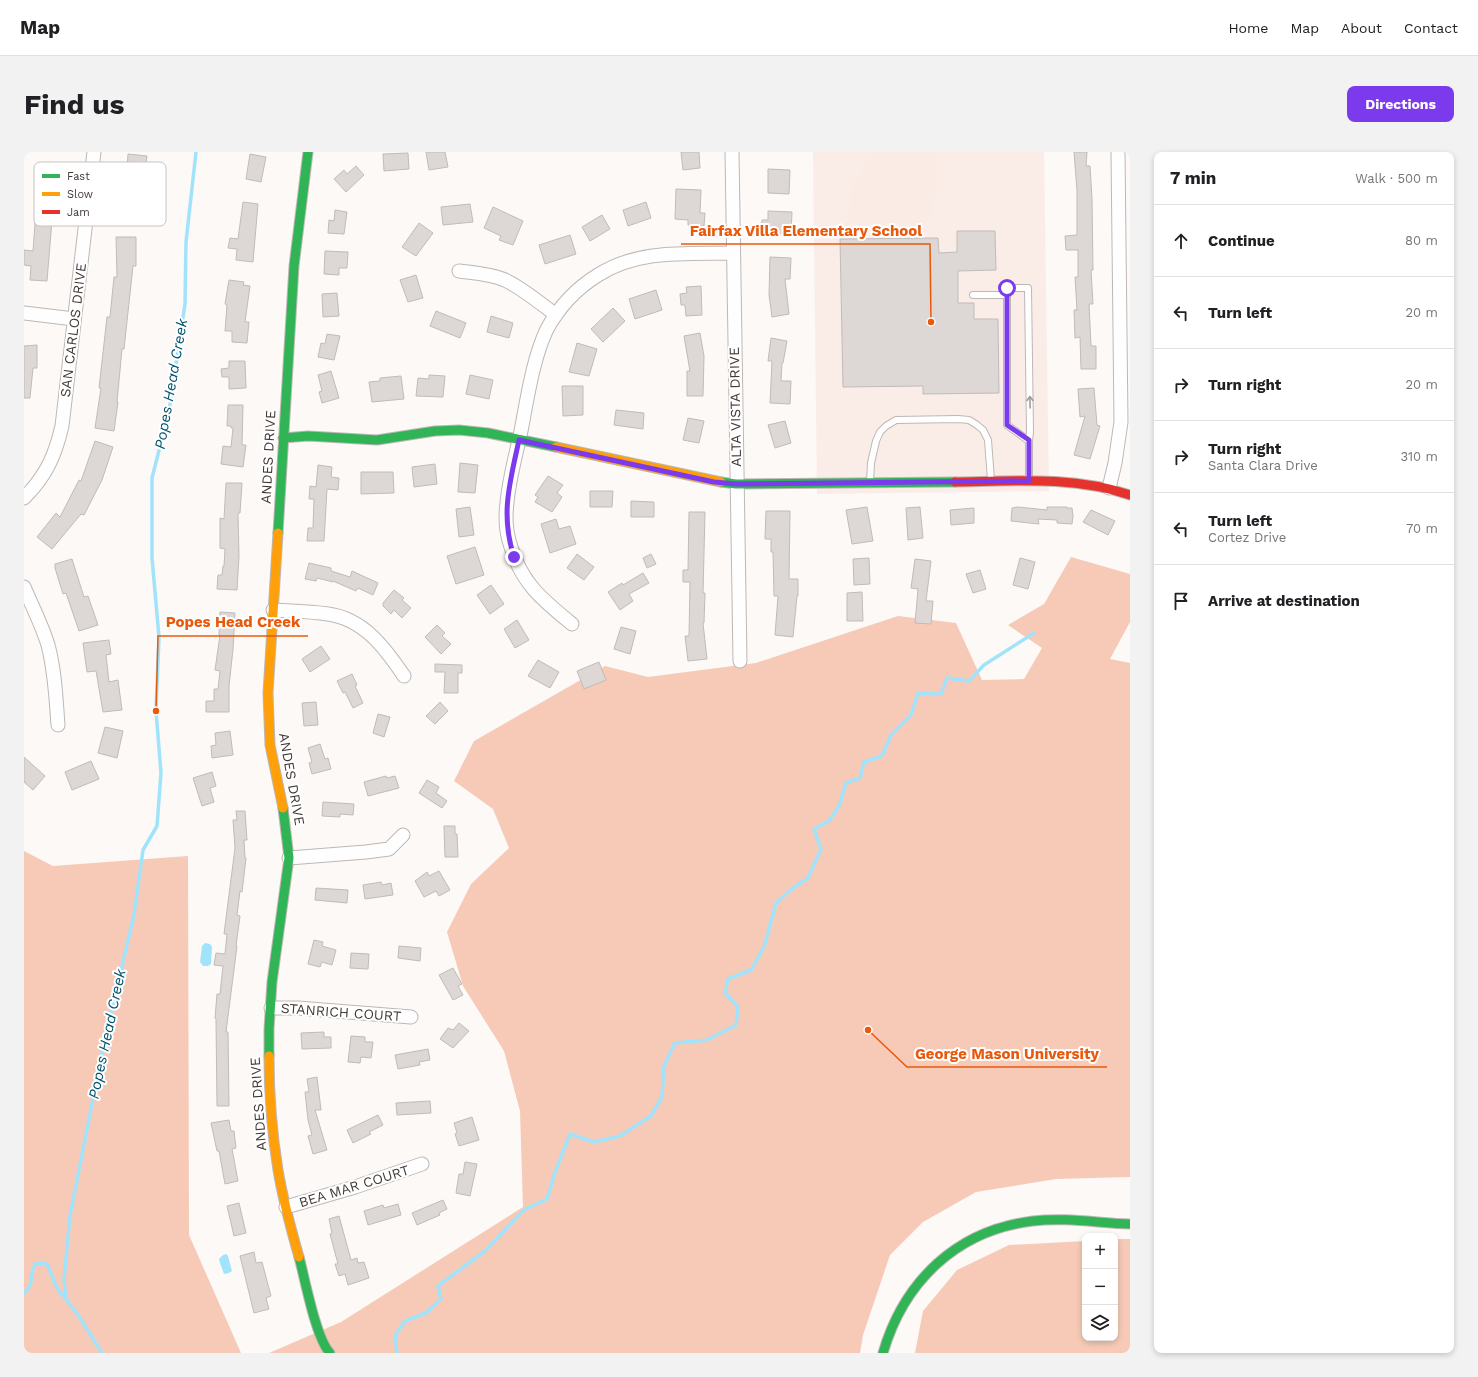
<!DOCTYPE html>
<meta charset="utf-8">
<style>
body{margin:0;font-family:"Work Sans",sans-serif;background:#f2f2f2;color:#202124}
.controls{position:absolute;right:12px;bottom:12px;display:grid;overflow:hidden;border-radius:8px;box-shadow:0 2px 6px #0003}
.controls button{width:36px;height:36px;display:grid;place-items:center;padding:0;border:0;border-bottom:1px solid #e0e0e0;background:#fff;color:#202124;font:20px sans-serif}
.stop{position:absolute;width:12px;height:12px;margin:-9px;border:3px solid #7c3aed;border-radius:50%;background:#fff}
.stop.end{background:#7c3aed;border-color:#fff;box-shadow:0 1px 4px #0008}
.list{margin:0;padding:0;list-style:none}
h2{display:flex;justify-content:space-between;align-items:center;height:52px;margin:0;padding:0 16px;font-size:17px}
h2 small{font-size:13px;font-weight:400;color:#757577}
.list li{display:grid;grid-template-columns:26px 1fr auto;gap:12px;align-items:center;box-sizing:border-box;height:72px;padding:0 16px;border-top:1px solid #e0e0e0}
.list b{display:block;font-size:15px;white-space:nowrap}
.list p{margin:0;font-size:13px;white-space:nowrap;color:#757577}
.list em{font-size:13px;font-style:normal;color:#757577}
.icon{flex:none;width:22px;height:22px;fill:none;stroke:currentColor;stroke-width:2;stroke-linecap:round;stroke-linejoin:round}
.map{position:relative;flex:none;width:1106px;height:1201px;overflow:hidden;border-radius:8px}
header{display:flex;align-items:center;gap:24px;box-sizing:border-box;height:56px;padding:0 20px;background:#fff;border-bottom:1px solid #e0e0e0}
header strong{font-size:19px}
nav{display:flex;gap:22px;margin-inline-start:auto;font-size:14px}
.intro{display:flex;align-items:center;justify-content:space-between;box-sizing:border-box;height:96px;padding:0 24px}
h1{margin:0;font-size:28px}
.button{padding:10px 18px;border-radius:8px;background:#7c3aed;color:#fff;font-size:14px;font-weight:700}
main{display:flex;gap:24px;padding:0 24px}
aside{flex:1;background:#fff;border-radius:8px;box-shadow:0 2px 6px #0003}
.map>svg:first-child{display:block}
.built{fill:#faede8}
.green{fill:#faece5}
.forest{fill:#f6cab7}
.water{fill:#a2e3fc}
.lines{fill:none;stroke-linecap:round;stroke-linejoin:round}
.stream{stroke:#a2e3fc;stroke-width:3.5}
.building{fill:#ddd7d5;stroke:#c1bbb9}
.lane-casing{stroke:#bdb8b5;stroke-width:8}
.street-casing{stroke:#bdb8b5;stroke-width:15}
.fast-casing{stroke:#bdb8b5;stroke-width:11}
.slow-casing{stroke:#bdb8b5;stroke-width:11}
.jam-casing{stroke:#bdb8b5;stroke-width:11}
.lane{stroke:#fffefe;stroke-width:6}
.street{stroke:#fffefe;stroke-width:13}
.fast{stroke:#30b455;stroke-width:9}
.slow{stroke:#ff9f0a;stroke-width:9}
.jam{stroke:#e5322d;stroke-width:9}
.oneway{stroke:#a09c9a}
.route{stroke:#7c3aed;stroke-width:5}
.labels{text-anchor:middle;stroke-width:4;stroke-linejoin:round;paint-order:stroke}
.street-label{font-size:14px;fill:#423935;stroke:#fff}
.water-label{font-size:15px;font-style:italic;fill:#00546d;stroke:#fff}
.key{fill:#fff;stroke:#c6c4c2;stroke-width:1}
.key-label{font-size:11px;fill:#423935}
.leader{fill:none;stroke:#e8590c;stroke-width:1.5}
.callout-dot{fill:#e8590c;stroke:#fff;stroke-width:1.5}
.callout-label{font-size:15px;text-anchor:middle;font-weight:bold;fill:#e8590c;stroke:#fff;stroke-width:4;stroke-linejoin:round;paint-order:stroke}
</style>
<header>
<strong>Map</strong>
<nav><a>Home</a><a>Map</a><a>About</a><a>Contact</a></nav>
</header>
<div class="intro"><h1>Find us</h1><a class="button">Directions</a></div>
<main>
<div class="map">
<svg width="1106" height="1201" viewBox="0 0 1106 1201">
<rect width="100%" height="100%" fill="#fcf9f7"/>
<path class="built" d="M789 0H1020L1025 339 793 342Z"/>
<path class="green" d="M851 0H914L909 66 900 73 824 72 828 39 839 12Z"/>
<path class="forest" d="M1047 405 1106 422V470L1086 507 1106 511V1025L1032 1027 952 1040 899 1070 866 1103 839 1183 836 1201H245L317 1170 499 1055 496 959 480 899 439 834 423 780 447 732 485 696 469 657 430 629 450 589 581 514 624 525 732 511 874 464 932 471 958 528 1000 527 1018 496 984 473 1020 452Z
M0 699 29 714 164 704 165 1083 217 1201H0Z
M1091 1087H1106V1201H891L899 1159 933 1118 985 1093 1061 1089V1186H1091Z"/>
<path class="water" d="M181 791 186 792 188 795 187 812 184 814H179L176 810 178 794Z
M202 1102 204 1104 208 1119 205 1121 200 1122 196 1111 195 1107 199 1103Z"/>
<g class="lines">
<path class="stream" d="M0 1141C12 1131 4 1122 12 1111L23 1112 33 1136 54 1163 78 1201
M42 1147 40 1127 46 1064 80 890 110 763 119 698 133 674 137 621 132 559 135 485 128 406V326L145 259 161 152 162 90 172 0
M373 1201 371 1184 381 1169 402 1161 417 1147 414 1134 461 1099 500 1058 523 1047 531 1020 546 982 570 990 596 984 627 964 638 945 640 914 651 891 683 888 712 873 714 855 701 841 704 827 727 818 740 795 752 751 769 736 784 726 797 697 790 677 805 669 815 654 822 631 836 626 840 610 858 604 867 583 887 563 894 541 917 542 923 526 945 529 960 513 1010 481"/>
</g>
<path class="building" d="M402 0H421L424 15 405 18Z
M657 0H675L676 16 659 18Z
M1050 0H1063L1062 14H1066L1068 47 1069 118H1067L1069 152H1065L1067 194H1072V217H1057L1056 185 1051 186 1050 158H1053L1051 125H1054V98H1042L1041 84 1053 83V39Z
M384 1 385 17 360 19 359 2Z
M104 2 123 4 118 44 121 45 116 72 95 69 102 32Z
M226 2 242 5 237 30 222 27Z
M332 14 340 23 322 40 310 27 320 18 323 22Z
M744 17 766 18 765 42 744 41Z
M14 19H34V44H30L23 129 6 128 7 114 0 113V98L9 99 12 58H13Z
M652 37 677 38 676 61H681L680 74 664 73V68L651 67Z
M219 50 234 52 229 110 212 108 213 97 204 96 206 86 214 87Z
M622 50 627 66 604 74 599 58Z
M446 52 449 70 419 73 417 55Z
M469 55 499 69 489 93 475 88 477 84 460 76Z
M311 58 323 60 320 82 304 81 305 68 310 69Z
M744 59 768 60 767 82 737 81 738 68H744Z
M578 63 586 77 566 89 558 75Z
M395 71 409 81 392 104 378 95Z
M933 79H971L972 118 934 119V151H950V167H974L975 241 899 242V234L819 235 816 87 914 86 915 101 933 100Z
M546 83 552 102 521 112 515 93Z
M92 85H112V114H109L100 197H98L93 250H94L90 279 71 276 77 236H75L83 165H86L90 125H93Z
M301 99 324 100 323 116H315V123L300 122Z
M746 105 767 106 766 127H761L765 162 748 165 745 143Z
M392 123 399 146 384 150 376 128Z
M205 128 220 130 219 133 226 134 221 170H225L223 191 208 190V179H201L203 153 201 152Z
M677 134 678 163 662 164 661 153H657L656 142 663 141 662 135Z
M632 138 638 158 611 167 605 147Z
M313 141 315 164 299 165 298 142Z
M589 156 601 169 579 190 567 177Z
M412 159 442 171 436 186 406 174Z
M467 164 489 171 485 186 463 180Z
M676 181 680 204 679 244H663V219H666L660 184Z
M303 182 316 184 310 208 294 205 297 191 301 192Z
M747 186 763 189 759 211H758L757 229H767L766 252 746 251 748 209H744Z
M553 191 573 197 565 224 545 220Z
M13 193V216H9L6 246H0V194Z
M205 209H221L222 236 205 237V225H198L197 217 205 216Z
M307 219 315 246 298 251 295 240 298 239 294 223Z
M405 223 421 224 419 245 392 244 394 226 405 227Z
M446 223 469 228 465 247 442 242Z
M377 224 380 247 348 250 345 230 356 229V226Z
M538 234H559V263L539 264Z
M1070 236 1073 273 1076 274 1066 307 1050 303 1061 264 1056 265 1054 237Z
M204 253H219L218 293H222L219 315 197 312 199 294 207 295 209 276H207V274H203Z
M592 258 620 261 619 277 590 273Z
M664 266 680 269 675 291 659 288Z
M761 269 767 291 751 296 744 273Z
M71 289 89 295 78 328 60 363 57 362 28 397 13 385 32 361 36 365 55 328 57 329Z
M436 311 454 313 451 341 434 340Z
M411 312 413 332 390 335 388 315Z
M294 313 308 315 307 325 315 326 314 338 303 337 300 389H283L284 376H289L290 347H285L286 334 292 335Z
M337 320H369L370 341 337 342Z
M524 324 539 333 533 341 538 345 528 360 511 350 514 345 511 343Z
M202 331H218L216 361H214L215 404 213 438 193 437 194 423H198L199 414H200L201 397 196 396V366L200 367Z
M566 339H589L588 355H566Z
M607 349 630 350V365H607Z
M446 355 450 383 435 385 432 357Z
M843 355 849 389 828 392 822 358Z
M896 355 899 386 884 388 882 356Z
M994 355 1023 358V355H1043L1042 356H1048L1049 364 1048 372 1033 371V368L1014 367 1015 372 987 369 988 356Z
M950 356V371L927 373 926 358Z
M1067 358 1091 369 1084 383 1059 370Z
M742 359H766L765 427H774V444H773L769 485 751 483 754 444H750L749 400H747V387H741Z
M665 360H681L679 441H681L680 471H679L683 507 664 509 661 484H665L666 430H659V418H664Z
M532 367 535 377 546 374 552 392 526 401 517 372Z
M451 395 460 423 432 432 423 404Z
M553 402 570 415 560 428 543 416Z
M627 402 632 412 623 416 619 406Z
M845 406 846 432 830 433 829 407Z
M996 406 1011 410 1004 437 989 433Z
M48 407 60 445 64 444 74 473 55 479 42 441 39 442 31 416V412Z
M891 407 907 409 902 449H909L907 472 891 471 894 437 887 436Z
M285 411 307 416V419L326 425 328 419 354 431 349 443 334 436 332 439 309 429V430L293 426 292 429 281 427Z
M956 418 962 437 949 441 942 422Z
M619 421 625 431 605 442 609 449 596 458 584 440 598 431 599 433Z
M467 433 480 452 466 462 453 443Z
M370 438 380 446 378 448 387 456 378 466 370 458 367 462 359 454V451Z
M838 440 839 469H823V441Z
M196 460 211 461 209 497 205 534V560H182V549H190V537H194L196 519 191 518 196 483H195Z
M493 468 505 488 491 496 480 477Z
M413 473 421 481 418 484 427 492 417 502 401 485Z
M597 475 612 479 606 502 590 497Z
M85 488 87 502 82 503 85 530 94 528 98 558 79 560 72 519 63 520 59 491Z
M297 494 306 507 286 520 278 507Z
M514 508 535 520 526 536 504 524Z
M575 510 582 528 560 537 553 519Z
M411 512 438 513V521H434V541H420L421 520H411Z
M328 522 333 533 331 534 339 551 329 556 321 540 319 541 313 529Z
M292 550 294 573 280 574 278 551Z
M416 550 424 559 411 572 402 564Z
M354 562 366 565 360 585 349 581Z
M81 575 99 579 93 606 74 601Z
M206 579 209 603 188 606 187 594 192 593 191 581Z
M296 592 301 607 304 606 307 617 288 622 285 611 288 610 284 596Z
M0 605 21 624 9 638 0 630Z
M67 609 75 627 48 638 41 620Z
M188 620 192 634 186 636 190 650 178 654 169 626Z
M362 624 363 626 371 624 375 636 344 644 340 630Z
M403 628 415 635 412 641 423 649 418 656 395 641Z
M299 650 330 652 329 663 316 662V665L298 664Z
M212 659H221L223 688H220L221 706H222L218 740 216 739 213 763 216 764 212 794H213L202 880H204L205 954H193L192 867 191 866 193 842H196L199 814 190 813 192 801 201 802 203 782H200L211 696 209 668H213Z
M420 674H431V682H433L434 705H421Z
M415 719 426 738 415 744 412 739 400 745 391 729 403 720 405 724Z
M357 730 358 733 367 731 369 743 341 747 339 733Z
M292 736 324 738 323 751 291 748Z
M290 788 299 790 298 794 312 798 308 813 298 810 296 815 284 812Z
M375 794 397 796 396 809 374 806Z
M327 801 345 802 344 817 326 816Z
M429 816 438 832 434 834 439 843 429 848 415 823Z
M435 871 445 879 429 896 416 887 424 876 429 878Z
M300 880V885H307V896L278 897 277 881Z
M327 884 341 885V890H349L347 906 337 905 336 911 324 910Z
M404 897 406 908 395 910 396 913 374 917 371 903Z
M293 925 297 958H291L303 998 289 1002 284 984 288 983 284 968 281 940H285L283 927Z
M406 949 407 961 373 963 372 951Z
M354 963 359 973 345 980 347 982 329 991 323 978Z
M448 965 455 988 435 994 431 982 433 981 430 971Z
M205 968 207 979H210L212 996 208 997 214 1029 201 1032 195 999H193L187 971Z
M441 1010 453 1012 446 1044 432 1041 435 1022H439Z
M419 1048 423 1057 415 1061 416 1063 393 1073 388 1061Z
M215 1051 222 1081 210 1084 203 1054Z
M374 1052 377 1063 344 1073 340 1059 359 1053 360 1056Z
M315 1064 327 1108 333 1106 334 1111 340 1110 345 1126 324 1133 321 1122 315 1124 311 1112H314L306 1082 308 1081 305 1067Z
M230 1100 232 1111 238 1110 247 1144 242 1146 245 1157 230 1161 216 1104Z"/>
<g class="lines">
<g class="lane-casing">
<path id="lane" d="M949 143H983
M1005 289 983 273V136H1004L1006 280 1005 289V327
M846 330 847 311 852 289 856 280 862 274 872 268 934 267 945 268 953 273 959 278 964 288 967 328"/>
</g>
<g class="street-casing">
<path id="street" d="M708 0 716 509
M435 119C450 121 467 122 481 128 498 136 516 151 532 163
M0 161 50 167
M1085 336 1091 311 1097 270 1094 0
M0 346C22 324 31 304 38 274L70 0
M0 435C8 454 18 473 24 493 31 519 32 547 34 573
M249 458C267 459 286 459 304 462 340 467 361 496 380 524
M548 472C519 448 498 432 487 395 482 381 481 366 483 351 485 327 492 303 497 279 503 248 509 206 523 177 535 155 553 136 574 123 615 97 663 102 709 101
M265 706 342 700 365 697 379 683
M247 856H274L387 865
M262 1055 331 1035 398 1012"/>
</g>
<g class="fast-casing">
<path id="fast" d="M259 286 284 284 353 288 411 279 435 278 464 281 532 295
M697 330 712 332 931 330
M254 381 270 114 284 0
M245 904V877L248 830 265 706 259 656
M275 1105C281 1127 292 1187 306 1201
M859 1201C880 1129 933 1078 1009 1069 1041 1065 1074 1071 1106 1072"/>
</g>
<g class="slow-casing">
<path id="slow" d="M532 295 697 330
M254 381 244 541 246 593 259 656
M245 904C245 942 248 981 254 1018 259 1048 267 1077 275 1105"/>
</g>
<g class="jam-casing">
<path id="jam" d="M931 330C989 329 1050 324 1106 343"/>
</g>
<use href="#lane" class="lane"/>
<use href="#street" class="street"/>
<use href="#fast" class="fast"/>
<use href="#slow" class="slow"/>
<use href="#jam" class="jam"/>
</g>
<defs><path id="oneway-shaft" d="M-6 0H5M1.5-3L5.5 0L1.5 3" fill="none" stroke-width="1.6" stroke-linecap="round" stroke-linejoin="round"/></defs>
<use class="oneway" href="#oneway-shaft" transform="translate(1006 250) rotate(-91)"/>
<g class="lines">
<path class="route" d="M490 405C476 362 486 330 495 288L690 330 712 332 1005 329V288L983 273V136"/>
</g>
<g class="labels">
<g class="street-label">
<text transform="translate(49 178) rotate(-83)" y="5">SAN CARLOS DRIVE</text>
<text transform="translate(711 255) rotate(-91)" y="5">ALTA VISTA DRIVE</text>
<text transform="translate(244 305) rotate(-87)" y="5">ANDES DRIVE</text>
<text transform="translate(268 627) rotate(80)" y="5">ANDES DRIVE</text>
<text transform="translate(317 860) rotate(4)" y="5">STANRICH COURT</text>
<text transform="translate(234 952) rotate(-94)" y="5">ANDES DRIVE</text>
<text transform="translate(330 1034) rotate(-17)" y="5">BEA MAR COURT</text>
</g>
<g class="water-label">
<text transform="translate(147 232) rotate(-80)" y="5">Popes Head Creek</text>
<text transform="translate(83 882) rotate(-78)" y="5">Popes Head Creek</text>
</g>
</g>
<rect x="10" y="10" width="132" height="64" rx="6" class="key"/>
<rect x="18" y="22" width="18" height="4" fill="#30b455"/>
<rect x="18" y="40" width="18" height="4" fill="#ff9f0a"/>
<rect x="18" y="58" width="18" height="4" fill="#e5322d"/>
<g class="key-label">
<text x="43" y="28">Fast</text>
<text x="43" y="46">Slow</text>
<text x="43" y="64">Jam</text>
</g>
<path class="leader" d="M907 170L906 92H657M132 559L134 484H284M844 878L883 915H1083"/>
<g class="callout-dot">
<circle cx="907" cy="170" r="4"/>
<circle cx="132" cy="559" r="4"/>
<circle cx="844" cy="878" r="4"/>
</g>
<g class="callout-label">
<text x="782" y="84">Fairfax Villa Elementary School</text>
<text x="209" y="475">Popes Head Creek</text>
<text x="983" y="907">George Mason University</text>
</g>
</svg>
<div class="controls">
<button>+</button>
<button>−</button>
<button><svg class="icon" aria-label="layers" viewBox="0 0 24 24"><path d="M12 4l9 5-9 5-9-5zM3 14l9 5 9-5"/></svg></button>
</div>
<div class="stop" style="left:983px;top:136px"></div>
<div class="stop end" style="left:490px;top:405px"></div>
</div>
<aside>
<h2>7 min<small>Walk · 500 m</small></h2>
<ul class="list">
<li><svg class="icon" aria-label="ahead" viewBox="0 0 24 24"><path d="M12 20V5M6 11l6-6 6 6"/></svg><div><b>Continue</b></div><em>80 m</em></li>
<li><svg class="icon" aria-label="left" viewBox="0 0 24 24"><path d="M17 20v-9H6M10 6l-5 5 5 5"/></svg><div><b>Turn left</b></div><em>20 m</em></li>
<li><svg class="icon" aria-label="right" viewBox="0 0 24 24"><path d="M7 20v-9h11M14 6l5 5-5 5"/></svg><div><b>Turn right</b></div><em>20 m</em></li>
<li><svg class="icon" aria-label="right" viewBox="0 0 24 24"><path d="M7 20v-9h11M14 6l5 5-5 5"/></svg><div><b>Turn right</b><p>Santa Clara Drive</p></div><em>310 m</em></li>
<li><svg class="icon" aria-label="left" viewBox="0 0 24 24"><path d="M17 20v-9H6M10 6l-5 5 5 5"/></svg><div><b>Turn left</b><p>Cortez Drive</p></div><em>70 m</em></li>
<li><svg class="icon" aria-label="arrive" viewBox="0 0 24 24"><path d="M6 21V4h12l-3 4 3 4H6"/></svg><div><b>Arrive at destination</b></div></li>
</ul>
</aside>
</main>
